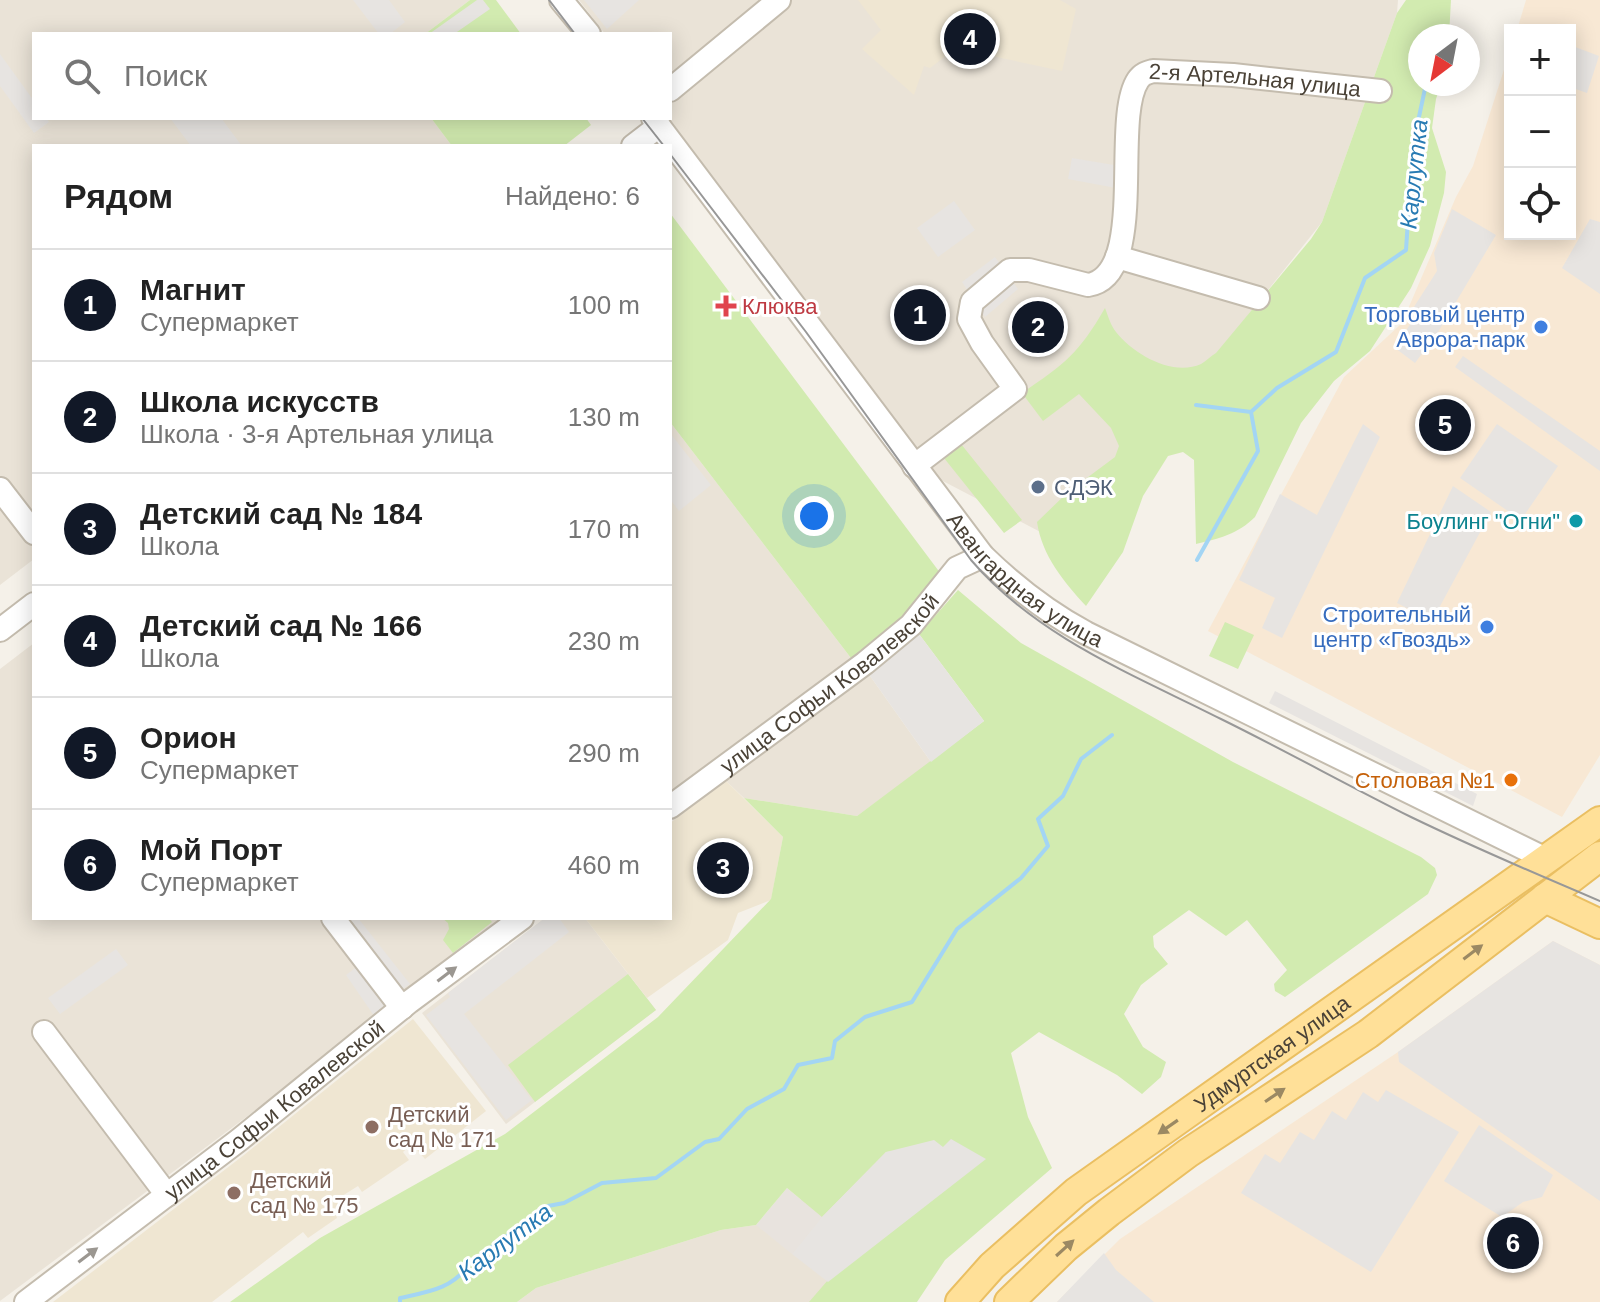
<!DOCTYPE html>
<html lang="ru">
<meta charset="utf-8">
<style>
body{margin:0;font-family:Arial,sans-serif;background:#f6f6f6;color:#222}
.controls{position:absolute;right:24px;top:24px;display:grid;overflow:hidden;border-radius:0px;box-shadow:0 4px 20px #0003}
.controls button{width:72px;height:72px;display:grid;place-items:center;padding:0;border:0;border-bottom:2px solid #e0e0e0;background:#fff;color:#222;font:40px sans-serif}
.compass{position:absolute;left:1408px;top:24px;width:72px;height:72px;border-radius:50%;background:#fff;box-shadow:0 4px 20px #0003;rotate:212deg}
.you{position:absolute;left:814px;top:516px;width:28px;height:28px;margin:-20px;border:6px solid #fff;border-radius:50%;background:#1a73e8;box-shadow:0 0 0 12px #1a73e833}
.badge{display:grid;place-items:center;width:52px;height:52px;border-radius:50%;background:#111827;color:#fff;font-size:26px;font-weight:700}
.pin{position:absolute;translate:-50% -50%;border:4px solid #fff;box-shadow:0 2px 8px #0006}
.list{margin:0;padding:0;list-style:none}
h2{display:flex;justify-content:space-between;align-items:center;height:104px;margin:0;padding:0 32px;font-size:34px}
h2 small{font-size:26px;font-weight:400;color:#767676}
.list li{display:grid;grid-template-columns:52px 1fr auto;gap:24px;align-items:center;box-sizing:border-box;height:112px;padding:0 32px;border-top:2px solid #e0e0e0}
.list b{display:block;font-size:30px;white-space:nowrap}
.list p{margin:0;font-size:26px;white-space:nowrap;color:#767676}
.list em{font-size:26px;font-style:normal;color:#767676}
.icon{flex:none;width:44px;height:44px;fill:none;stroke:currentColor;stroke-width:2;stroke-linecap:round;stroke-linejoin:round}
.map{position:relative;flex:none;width:1600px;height:1302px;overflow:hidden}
.search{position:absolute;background:#fff;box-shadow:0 4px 20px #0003;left:32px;top:32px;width:640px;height:88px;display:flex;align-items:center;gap:20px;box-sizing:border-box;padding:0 28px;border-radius:0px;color:#767676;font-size:30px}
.panel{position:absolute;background:#fff;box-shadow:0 4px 20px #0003;left:32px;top:144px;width:640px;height:776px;border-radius:0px}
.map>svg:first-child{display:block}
.residential{fill:#eae3d7}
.commercial{fill:#f8e8d4}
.industrial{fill:#e8e3de}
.education{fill:#efe6d2}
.green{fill:#d2ebb0}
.parking{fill:#e7e4e1}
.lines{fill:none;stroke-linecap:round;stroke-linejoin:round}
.stream{stroke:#a3d5f4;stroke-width:4}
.minor-casing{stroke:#c4bcae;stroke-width:26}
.major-casing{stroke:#eabf62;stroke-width:32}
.minor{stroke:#fff;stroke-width:22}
.major{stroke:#ffe098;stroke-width:28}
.tram{stroke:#989898;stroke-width:2}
.oneway{fill:#9b8963}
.oneway2{fill:#9b9791}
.health-dot{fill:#e0444e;stroke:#fff;stroke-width:3}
.shop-dot{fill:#3f7fe0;stroke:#fff;stroke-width:3}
.service-dot{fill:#5c6f8a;stroke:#fff;stroke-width:3}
.culture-dot{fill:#0f9aa8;stroke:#fff;stroke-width:3}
.food-dot{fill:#e8710a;stroke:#fff;stroke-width:3}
.education-dot{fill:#8d6e63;stroke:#fff;stroke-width:3}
.labels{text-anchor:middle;stroke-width:6;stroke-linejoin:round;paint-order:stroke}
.street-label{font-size:22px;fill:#4a4237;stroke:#fff}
.health-label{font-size:22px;fill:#be3a42;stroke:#fff;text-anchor:start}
.shop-label{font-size:22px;fill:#366cbe;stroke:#fff;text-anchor:end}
.service-label{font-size:22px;fill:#4e5e75;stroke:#fff;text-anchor:start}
.culture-label{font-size:22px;fill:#0d838f;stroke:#fff;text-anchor:end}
.food-label{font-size:22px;fill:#c56008;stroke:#fff;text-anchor:end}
.education-label{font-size:22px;fill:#785e54;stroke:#fff;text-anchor:start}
.water-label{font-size:24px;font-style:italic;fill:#287bb3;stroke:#fff}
</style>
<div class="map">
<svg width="1600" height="1302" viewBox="0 0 1600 1302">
<rect width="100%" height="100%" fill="#f5f1e9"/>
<path class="residential" d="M0 0H470L425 34H34V118H431L452 146H34V559L0 585Z
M579 0H1398L1397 13 1322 222 1241 324 1100 563 939 479 669 118 670 34H605Z
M670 422 854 662 670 800Z
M34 643V918H513L0 1301V669Z
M868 673 931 762 857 816 744 798 726 781Z
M545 918H585L656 1010 506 1124 422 1013Z
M886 1152 864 1302H517L536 1288 721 1230 756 1225Z"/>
<path class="commercial" d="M1526 0H1600V755L1562 817 1208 631 1344 377 1402 323 1456 197 1473 166 1510 51V234H1570V30H1517Z
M1553 941 1600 965V1302H1057L1120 1239 1398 1052Z"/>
<path class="industrial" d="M787 1188 822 1217 792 1254 756 1225Z"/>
<path class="education" d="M858 0H1060L1076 9 1062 71 987 55V52L955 49 930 68 924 66 914 95 862 49 881 30Z
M726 781 783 837 771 900 738 913 728 940 647 998 585 918H670V823Z
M413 1019 486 1111 425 1159 412 1144 403 1152 409 1160 362 1192 358 1186 342 1196 334 1210 337 1218 308 1238 303 1232 212 1302H53L244 1155Z"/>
<path class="green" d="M470 0H496L521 34H425Z
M1406 0H1451L1449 36H1420V84H1441L1436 99 1432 128 1446 172 1444 193 1430 246 1411 288 1370 351 1334 381 1301 423 1255 517C1238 534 1218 539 1196 544L1194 460 1183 452 1168 456 1143 496 1123 552 1086 606C1064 582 1042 556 1037 522L1068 492 1115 457 1119 446 1111 428 1079 394 1043 421 1022 393C1065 364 1079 353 1105 308 1108 316 1111 326 1116 332 1133 354 1173 377 1201 364 1206 361 1211 356 1216 353L1311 239 1322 222 1397 13Z
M431 118H586L591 125 564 146H452Z
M670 213 941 574 906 618 854 662 670 422Z
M957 439 1022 520 1004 533 940 453Z
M958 590 1021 643 1233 762 1421 857 1435 868 1437 875 1428 894 1285 997 1275 991 1274 984 1287 970 1247 920 1226 936 1189 910 1153 936 1154 947 1168 964 1141 985 1124 1014 1143 1047 1166 1062 1161 1077 1142 1094 1117 1075 1039 1032 1011 1053 1028 1117 1052 1168 945 1260 917 1302H809L943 1147 886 1152 822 1217 787 1188 756 1225 721 1230 536 1288 517 1302H230L320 1238 505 1134 658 1017 771 899 783 837 744 798 857 816 984 721 919 634Z
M1225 622 1254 635 1238 669 1209 656Z
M442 918H489L492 922 453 953 443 940 449 929 448 923Z
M628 974 656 1010 535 1102 508 1065Z"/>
<path class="parking" d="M353 0H389L405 22 390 34H379Z
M477 0H483L490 9 454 34H429Z
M584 0H639L607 29Z
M1570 45 1599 56 1587 93 1570 87Z
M0 54 34 101V118H46L49 122 34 133 0 86Z
M170 118H221L242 146H191Z
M1072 158 1120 166 1116 188 1068 179Z
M954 201 975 230 938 257 917 228Z
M1452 209 1496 235 1438 332 1415 363 1395 348 1414 318 1410 313 1437 271 1434 253Z
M1590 219 1600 222V294L1562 268Z
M995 257 1018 289 985 317 962 282Z
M1463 356 1600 451V471L1455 367Z
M1363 424 1380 437 1282 638 1262 628 1275 598 1239 580 1280 494 1317 515Z
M1497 424 1558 466 1521 520 1460 478Z
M670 433 711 485 679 511 670 499Z
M1453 486 1491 512 1432 621 1397 603Z
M919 634 984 721 931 762 868 673Z
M1275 691 1477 794 1473 806 1269 703Z
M342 918H358L410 984 400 991Z
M545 918H559L569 932 464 1014 532 1100 506 1120 426 1015 450 997 448 993Z
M1553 941 1600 965V1201L1399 1062 1398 1052Z
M116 949 128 965 60 1014 48 998Z
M358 966 391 1015 379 1023 346 975Z
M1386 1090 1459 1132 1371 1272 1241 1193 1265 1154 1280 1163 1300 1132 1314 1140 1332 1111 1346 1120 1363 1092 1378 1102Z
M1479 1125 1553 1175 1542 1197 1523 1202 1502 1217 1444 1181Z
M951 1139 986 1159 828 1282 792 1254 822 1217 886 1152 934 1140 943 1147Z
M1104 1253 1116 1270 1154 1302H1057Z"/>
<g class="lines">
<path class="stream" d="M1196 405 1251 412
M1197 560 1258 451 1251 412 1277 388 1336 352 1365 278 1406 250 1413 145 1426 84
M400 1302V1298C428 1292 453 1289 470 1263L548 1206 564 1203 602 1183 656 1178 705 1142 719 1139 747 1109 784 1089 798 1065 832 1058 835 1041 865 1017 912 1002 957 929 1021 878 1048 846 1038 819 1063 796 1081 759 1112 735"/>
<g class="minor-casing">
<g id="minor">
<path d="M561 0 589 34"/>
<path d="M670 90 779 0"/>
<path id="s1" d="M653 118 983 556C1015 587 1047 612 1086 633L1546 859"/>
<path d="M633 146 659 126"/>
<path d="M1117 257 1258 298"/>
<path id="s2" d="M914 466 1015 389 982 343 969 319 972 302 1010 270H1029L1088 285C1149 276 1111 120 1138 80 1142 74 1146 73 1153 71L1233 75 1380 91"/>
<path d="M0 489 34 533"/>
<path d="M0 630 34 604"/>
<path id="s3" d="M670 807 865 663 911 625 957 568 983 556"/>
<path d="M333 918 402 1008"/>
<path d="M44 1032 167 1195"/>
<path id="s4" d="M26 1302 239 1140 409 1002 522 918"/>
</g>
</g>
<g class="major-casing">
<g id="major">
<path d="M1545 898 1600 924"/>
<path id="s5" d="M960 1302 992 1266 1076 1192 1600 821"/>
<path d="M1009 1302 1066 1247 1109 1212 1188 1153 1368 1034 1600 856"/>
</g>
</g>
<use href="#minor" class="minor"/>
<use href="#major" class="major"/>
<path class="tram" d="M549 0 575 34
M642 118 664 146
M670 154 806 332 971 560C1037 637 1132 674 1221 719 1284 750 1347 785 1411 817 1473 847 1536 874 1600 901"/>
</g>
<defs><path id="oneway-solid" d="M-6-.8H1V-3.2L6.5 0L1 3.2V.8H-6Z" transform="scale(2)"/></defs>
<g class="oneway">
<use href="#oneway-solid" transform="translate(1473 952) rotate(-37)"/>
<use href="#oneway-solid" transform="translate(1275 1095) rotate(-34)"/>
<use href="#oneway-solid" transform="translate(1168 1127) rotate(145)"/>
<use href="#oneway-solid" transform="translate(1065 1248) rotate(-42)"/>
</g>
<g class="oneway2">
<use href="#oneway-solid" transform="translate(447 974) rotate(-37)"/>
<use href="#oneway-solid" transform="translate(88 1255) rotate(-37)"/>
</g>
<path class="health-dot" d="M722 294h8v8h8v8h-8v8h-8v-8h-8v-8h8z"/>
<g class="shop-dot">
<circle cx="1541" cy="327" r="8"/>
<circle cx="1487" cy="627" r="8"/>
</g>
<circle class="service-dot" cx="1038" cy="487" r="8"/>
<circle class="culture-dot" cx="1576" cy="521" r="8"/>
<circle class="food-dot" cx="1511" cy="780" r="8"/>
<g class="education-dot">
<circle cx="372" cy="1127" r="8"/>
<circle cx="234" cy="1193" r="8"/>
</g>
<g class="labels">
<g class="street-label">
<text dy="8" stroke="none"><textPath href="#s2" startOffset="700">2-я Артельная улица</textPath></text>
<text dy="8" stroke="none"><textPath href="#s1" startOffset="596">Авангардная улица</textPath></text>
<text dy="8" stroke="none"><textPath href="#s3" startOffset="202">улица Софьи Ковалевской</textPath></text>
<text dy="8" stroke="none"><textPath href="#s5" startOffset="400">Удмуртская улица</textPath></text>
<text dy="8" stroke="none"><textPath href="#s4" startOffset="314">улица Софьи Ковалевской</textPath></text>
</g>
<g class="health-label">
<text x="742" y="314">Клюква</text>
</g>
<g class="shop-label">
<text x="1525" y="322">Торговый центр<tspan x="1525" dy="25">Аврора-парк</tspan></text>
<text x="1471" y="622">Строительный<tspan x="1471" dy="25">центр «Гвоздь»</tspan></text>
</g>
<g class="service-label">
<text x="1054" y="495">СДЭК</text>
</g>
<g class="culture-label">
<text x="1560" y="529">Боулинг "Огни"</text>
</g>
<g class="food-label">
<text x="1495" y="788">Столовая №1</text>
</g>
<g class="education-label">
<text x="388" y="1122">Детский<tspan x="388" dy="25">сад № 171</tspan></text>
<text x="250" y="1188">Детский<tspan x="250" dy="25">сад № 175</tspan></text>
</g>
<g class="water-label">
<text transform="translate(1414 174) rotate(-84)" y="8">Карлутка</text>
<text transform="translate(505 1242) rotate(-37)" y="8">Карлутка</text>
</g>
</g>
</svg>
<div class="controls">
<button>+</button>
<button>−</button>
<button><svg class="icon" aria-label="locate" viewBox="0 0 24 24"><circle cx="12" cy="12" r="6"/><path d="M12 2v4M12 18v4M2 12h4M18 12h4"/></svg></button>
</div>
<svg class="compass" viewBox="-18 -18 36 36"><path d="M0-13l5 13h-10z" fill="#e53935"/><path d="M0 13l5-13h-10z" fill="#767676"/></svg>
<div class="you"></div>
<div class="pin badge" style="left:920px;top:315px">1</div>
<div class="pin badge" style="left:1038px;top:327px">2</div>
<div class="pin badge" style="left:723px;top:868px">3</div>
<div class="pin badge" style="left:970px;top:39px">4</div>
<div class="pin badge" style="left:1445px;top:425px">5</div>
<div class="pin badge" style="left:1513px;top:1243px">6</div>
<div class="search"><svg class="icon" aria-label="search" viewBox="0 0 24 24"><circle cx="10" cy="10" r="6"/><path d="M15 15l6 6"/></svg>Поиск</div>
<section class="panel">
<h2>Рядом<small>Найдено: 6</small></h2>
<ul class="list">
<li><span class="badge">1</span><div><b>Магнит</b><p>Супермаркет</p></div><em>100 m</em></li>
<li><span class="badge">2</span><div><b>Школа искусств</b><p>Школа · 3-я Артельная улица</p></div><em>130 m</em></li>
<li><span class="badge">3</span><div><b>Детский сад № 184</b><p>Школа</p></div><em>170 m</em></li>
<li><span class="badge">4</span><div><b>Детский сад № 166</b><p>Школа</p></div><em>230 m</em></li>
<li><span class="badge">5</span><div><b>Орион</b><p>Супермаркет</p></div><em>290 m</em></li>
<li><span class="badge">6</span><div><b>Мой Порт</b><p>Супермаркет</p></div><em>460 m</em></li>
</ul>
</section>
</div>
